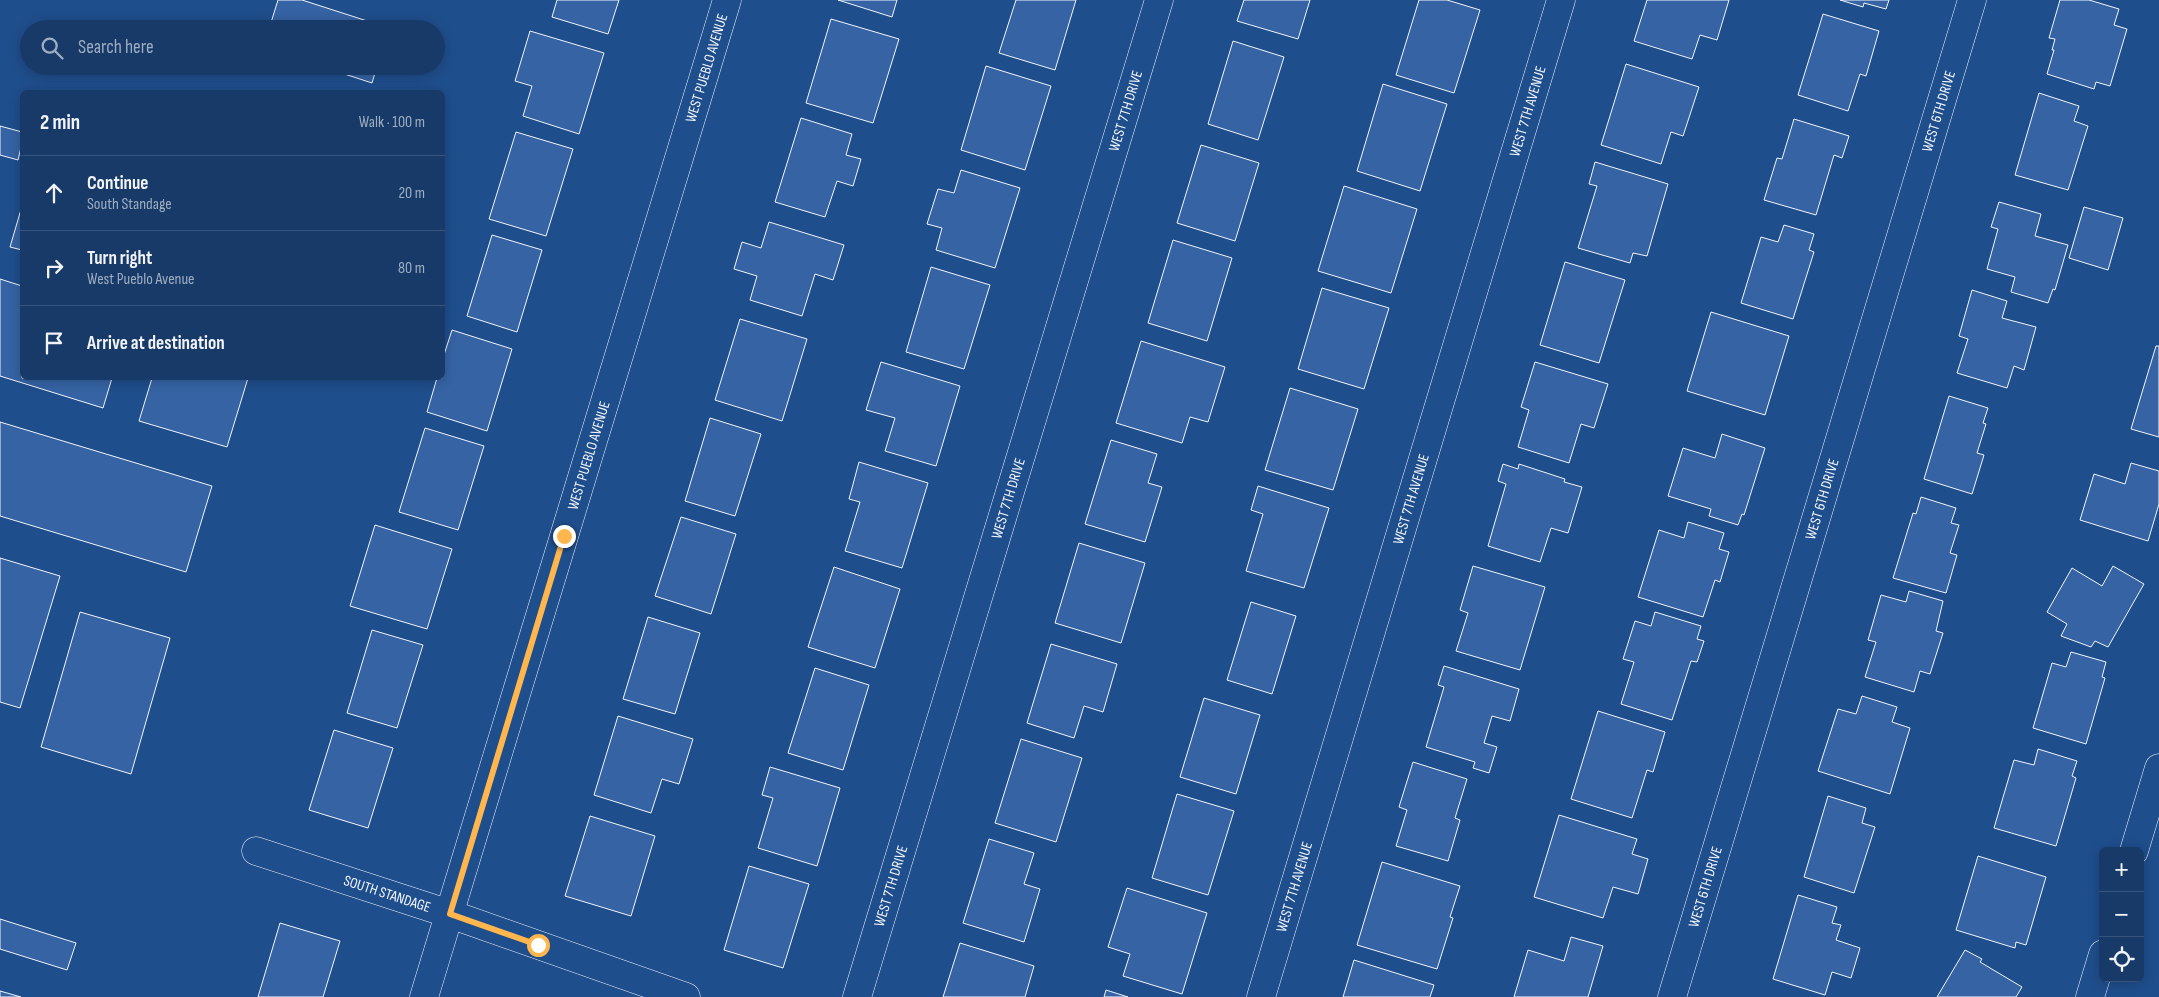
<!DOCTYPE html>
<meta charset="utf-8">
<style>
body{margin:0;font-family:"Sofia Sans Condensed",sans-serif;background:#244571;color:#f1f3f6}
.controls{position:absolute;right:15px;bottom:15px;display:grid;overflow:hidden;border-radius:8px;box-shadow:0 2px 12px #0003}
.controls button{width:45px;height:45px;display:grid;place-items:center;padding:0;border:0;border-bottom:1px solid #36547d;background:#173a69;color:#f1f3f6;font:25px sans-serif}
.stop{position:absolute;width:15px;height:15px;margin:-11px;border:4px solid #ffb74d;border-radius:50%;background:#fff}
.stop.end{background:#ffb74d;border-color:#fff;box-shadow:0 1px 5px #0008}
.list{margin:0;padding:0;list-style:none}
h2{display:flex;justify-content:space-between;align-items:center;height:65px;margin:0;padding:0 20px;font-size:21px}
h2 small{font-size:16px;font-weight:400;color:#9eadc0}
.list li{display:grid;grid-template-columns:32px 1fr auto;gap:15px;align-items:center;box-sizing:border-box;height:75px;padding:0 20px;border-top:1px solid #36547d}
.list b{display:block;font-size:19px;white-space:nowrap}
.list p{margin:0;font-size:16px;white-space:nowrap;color:#9eadc0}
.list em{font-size:16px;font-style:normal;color:#9eadc0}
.icon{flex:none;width:28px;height:28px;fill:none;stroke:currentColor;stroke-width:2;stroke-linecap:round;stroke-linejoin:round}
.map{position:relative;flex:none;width:2159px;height:997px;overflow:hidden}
.search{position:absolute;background:#173a69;box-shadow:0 2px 12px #0003;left:20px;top:20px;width:425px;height:55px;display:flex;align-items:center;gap:12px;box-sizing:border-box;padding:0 18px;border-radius:28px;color:#9eadc0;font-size:19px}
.panel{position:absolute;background:#173a69;box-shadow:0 2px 12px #0003;left:20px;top:90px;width:425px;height:290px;border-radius:8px}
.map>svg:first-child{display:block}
.building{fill:#3563a3;stroke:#f2f6ff}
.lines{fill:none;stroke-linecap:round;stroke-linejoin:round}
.minor-casing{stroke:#f2f6ff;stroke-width:29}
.tertiary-casing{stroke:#f2f6ff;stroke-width:29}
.minor{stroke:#1f4e8c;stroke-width:28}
.tertiary{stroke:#1f4e8c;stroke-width:28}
.route{stroke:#ffb74d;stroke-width:6}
.labels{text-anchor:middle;stroke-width:4;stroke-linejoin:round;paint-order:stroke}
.street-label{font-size:15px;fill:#f2f6ff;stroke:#1f4e8c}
</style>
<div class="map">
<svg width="2159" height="997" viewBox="0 0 2159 997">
<rect width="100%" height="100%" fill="#1f4e8c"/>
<path class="building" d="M278 0H302L389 28 269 29Z
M557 0H619L608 34 552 17Z
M838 0H897L892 17Z
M1016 0H1076L1055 70 999 53Z
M1244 0H1310L1298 39 1237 21Z
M1419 0H1447L1480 10 1454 93 1396 75Z
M1647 0H1729L1717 40 1700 35 1692 59 1634 41Z
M1840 0H1889L1886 9 1864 3 1863 7Z
M2060 0H2089L2119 9 2114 25 2127 29 2110 86 2096 82 2094 89 2047 74 2054 50H2052L2055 39 2049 38Z
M1823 14 1879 31 1866 76 1860 74 1848 111 1798 95Z
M831 19 899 39 873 123 806 103Z
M530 31 604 53 579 134 523 116 532 86 515 81Z
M1233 41 1284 57 1258 140 1208 124Z
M1626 64 1699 87 1683 136 1671 132 1661 164 1601 145Z
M320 66H377L372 83Z
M986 66 1051 86 1025 170 961 150Z
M1383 84 1447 104 1420 191 1357 171Z
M2039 93 2079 106 2074 121 2088 126 2068 190 2015 175Z
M801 118 852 134 846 155 861 159 853 186 837 181 825 217 775 202Z
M1794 119 1849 136 1842 158 1834 155 1816 215 1764 200 1777 158 1782 159Z
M0 126 22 132V143L18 160 0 155Z
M516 132 573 149 546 236 489 219Z
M1201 145 1259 163 1235 241 1177 223Z
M1595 162 1668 184 1647 256 1633 253 1630 263 1578 248 1597 186 1589 184Z
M961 170 1020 188 995 268 936 250 942 228 927 224 938 189 954 193Z
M1344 186 1417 209 1391 293 1318 271Z
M1999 202 2041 214 2035 236 2068 245 2055 290 2053 289 2048 303 2011 292 2015 277 1987 269 1998 229 1991 227Z
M22 206V250L10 247Z
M2084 207 2123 218 2108 270 2069 258Z
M769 222 844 245 833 280 815 274 802 316 750 300 757 276 734 269 742 242 761 248Z
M1784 225 1814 234 1809 250 1814 252 1793 319 1741 303 1761 237 1778 242Z
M492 235 542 250 517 332 467 316Z
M1173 240 1232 258 1207 341 1148 323Z
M1565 262 1625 280 1599 363 1540 345Z
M931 267 990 285 964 369 906 352Z
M0 279 22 286V378H112L103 408 0 376Z
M1322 288 1389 308 1364 389 1298 369Z
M1972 290 2007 301 2002 318 2036 327 2024 370 2014 366 2007 388 1957 373 1968 339 1959 336Z
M1711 312 1789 336 1765 415 1687 391Z
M740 319 807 339 782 421 715 400Z
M452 330 512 349 487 431 427 412 437 378H442V361Z
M1141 341 1225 367 1208 422 1190 417 1182 443 1116 423Z
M2156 346H2159V437L2131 429Z
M881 362 960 386 936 466 885 451 895 418 866 410Z
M1535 362 1608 384 1594 428 1581 424 1569 463 1518 447 1529 410 1521 407Z
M152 378H248L227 447 139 421Z
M1290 388 1358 409 1333 490 1265 470Z
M1949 396 1988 408 1983 423 1986 424 1977 453 1984 455 1972 494 1924 479Z
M710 418 761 434 735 516 685 501Z
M0 422 212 486 186 572 0 516Z
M425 428 484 446 458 530 399 512Z
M1722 434 1765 448 1744 515 1742 514 1738 525 1709 516 1711 509 1668 496 1683 448 1715 458Z
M1111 440 1157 454 1148 483 1162 487 1145 542 1085 524Z
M859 462 928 483 902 568 845 551 860 502 849 499Z
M2131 463 2159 471V504L2148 541 2080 520 2094 474 2125 484Z
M1503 464 1518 469 1519 464 1565 479 1564 482 1582 487 1568 533 1551 528 1540 562 1488 546 1506 484 1498 481Z
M1258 486 1329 508 1304 588 1246 571 1263 514 1251 510Z
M1921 497 1956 508 1951 523 1959 525 1950 553 1957 555 1946 593 1893 578 1913 513 1916 514Z
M681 517 736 534 711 614 655 596Z
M1688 522 1724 533 1719 549 1729 552 1720 582 1715 580 1703 617 1638 597 1659 530 1684 538Z
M375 525 452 549 427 629 350 606Z
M1079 543 1145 563 1121 643 1055 623Z
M0 558 60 576 20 708 0 702Z
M1473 566 1545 587 1520 670 1456 651 1468 613 1460 610Z
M2113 566 2144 584 2108 647 2095 641 2091 647 2061 636 2067 624 2047 612 2072 568 2102 586Z
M834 567 900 589 875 668 808 647Z
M1909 591 1943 601 1936 631 1943 633 1930 674 1920 671 1914 692 1865 677 1876 642 1868 640 1881 595 1906 602Z
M1251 602 1296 616 1272 694 1227 680Z
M80 612 170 638 131 774 41 747Z
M1655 612 1701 626 1697 639 1704 641 1697 662 1691 661 1672 720 1621 704 1634 662 1623 659 1635 621 1651 626Z
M648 617 700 633 675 714 623 699Z
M372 630 423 645 397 728 347 713Z
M1051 644 1117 664 1103 712 1084 706 1074 738 1027 723Z
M2071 652 2106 662 2102 677 2105 678 2086 744 2033 728 2052 663 2066 667Z
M1444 666 1519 689 1510 721 1492 716 1484 743 1497 747 1489 773 1473 768 1475 762 1426 747 1444 687 1438 685Z
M815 668 869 685 843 770 788 753Z
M1862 696 1897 707 1892 722 1910 728 1890 794 1818 771 1838 709 1856 714Z
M1204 698 1260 715 1236 794 1180 777Z
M1598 711 1665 732 1653 772 1647 770 1632 818 1571 799Z
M618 716 693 739 679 784 662 779 651 813 594 795Z
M334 730 393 748 368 828 309 810Z
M1021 739 1082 758 1056 842 995 823Z
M2038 749 2077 761 2072 776 2076 778 2056 846 1994 828 2014 760 2034 765Z
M1413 762 1467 779 1455 818 1460 820 1448 861 1396 846 1407 810 1399 807Z
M770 767 840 788 817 866 758 848 773 798 762 795Z
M1177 794 1234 811 1208 895 1152 878Z
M1828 796 1866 808 1862 823 1875 827 1854 893 1804 877Z
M1559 815 1637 839 1632 854 1648 859 1638 894 1613 887 1603 918 1534 897Z
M590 816 655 836 631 916 565 896Z
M989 839 1034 853 1024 884 1040 889 1024 942 963 923Z
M1978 856 2046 877 2026 945 2016 942 2015 948 1956 930Z
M1382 862 1460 886 1450 917 1453 918 1437 969 1357 945Z
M749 866 809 884 783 968 724 950Z
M1127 888 1207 913 1182 994 1123 976 1130 954 1108 947Z
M1798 895 1837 907 1832 923 1841 925 1836 940 1860 948 1851 978 1832 972 1825 995 1773 979Z
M0 919 76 943 67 970 0 949Z
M280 923 340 941 323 997H258Z
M1571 937 1603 946 1588 997H1514L1528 950 1564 961Z
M960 943 1034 966 1025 997H943Z
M1965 950 1982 959 1980 962 2022 987 2016 997H1937Z
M1354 960 1434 985 1430 997H1343Z
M1106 990 1128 997H1104Z
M0 991 21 997H0Z"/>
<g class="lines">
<g class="minor-casing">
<g id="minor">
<path id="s1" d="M256 851 450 914 686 997"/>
<path d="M2134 851 2159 768"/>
<path id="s2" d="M857 997 1159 0"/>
<path id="s3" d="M1261 997 1561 0"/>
<path id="s4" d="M1672 997 1972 0"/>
<path d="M2090 997 2103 954"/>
</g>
</g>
<g class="tertiary-casing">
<g id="tertiary">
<path id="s5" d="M424 997 727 0"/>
</g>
</g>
<use href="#minor" class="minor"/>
<use href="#tertiary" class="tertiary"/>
</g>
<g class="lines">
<path class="route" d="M538 945 450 914 564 536"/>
</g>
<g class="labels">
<g class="street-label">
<text dy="5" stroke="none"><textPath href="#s5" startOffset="971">WEST PUEBLO AVENUE</textPath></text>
<text dy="5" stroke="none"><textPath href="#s2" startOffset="926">WEST 7TH DRIVE</textPath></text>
<text dy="5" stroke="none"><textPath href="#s3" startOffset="925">WEST 7TH AVENUE</textPath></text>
<text dy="5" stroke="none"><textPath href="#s4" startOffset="925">WEST 6TH DRIVE</textPath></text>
<text dy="5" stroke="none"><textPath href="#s5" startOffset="566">WEST PUEBLO AVENUE</textPath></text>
<text dy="5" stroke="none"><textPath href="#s2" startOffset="521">WEST 7TH DRIVE</textPath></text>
<text dy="5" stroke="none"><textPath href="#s3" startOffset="520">WEST 7TH AVENUE</textPath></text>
<text dy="5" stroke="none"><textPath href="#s4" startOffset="520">WEST 6TH DRIVE</textPath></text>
<text dy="5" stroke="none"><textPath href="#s2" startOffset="116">WEST 7TH DRIVE</textPath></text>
<text dy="5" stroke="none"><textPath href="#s3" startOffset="115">WEST 7TH AVENUE</textPath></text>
<text dy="5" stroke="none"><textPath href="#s4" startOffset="115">WEST 6TH DRIVE</textPath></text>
<text dy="5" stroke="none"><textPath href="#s1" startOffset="138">SOUTH STANDAGE</textPath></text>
</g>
</g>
</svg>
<div class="controls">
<button>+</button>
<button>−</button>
<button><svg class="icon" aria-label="locate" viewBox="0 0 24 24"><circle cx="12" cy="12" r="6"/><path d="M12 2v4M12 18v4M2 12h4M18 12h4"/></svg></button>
</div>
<div class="stop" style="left:538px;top:945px"></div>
<div class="stop end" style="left:564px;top:536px"></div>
<div class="search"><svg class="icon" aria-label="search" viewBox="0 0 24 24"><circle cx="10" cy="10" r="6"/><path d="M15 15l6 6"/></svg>Search here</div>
<section class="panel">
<h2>2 min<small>Walk · 100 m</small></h2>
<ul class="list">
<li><svg class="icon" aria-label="ahead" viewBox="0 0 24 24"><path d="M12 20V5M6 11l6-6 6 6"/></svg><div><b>Continue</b><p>South Standage</p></div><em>20 m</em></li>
<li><svg class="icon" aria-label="right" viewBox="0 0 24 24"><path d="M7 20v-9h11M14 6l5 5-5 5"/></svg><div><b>Turn right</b><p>West Pueblo Avenue</p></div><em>80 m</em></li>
<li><svg class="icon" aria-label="arrive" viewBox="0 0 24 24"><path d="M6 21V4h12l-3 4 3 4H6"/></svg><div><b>Arrive at destination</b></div></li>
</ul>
</section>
</div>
